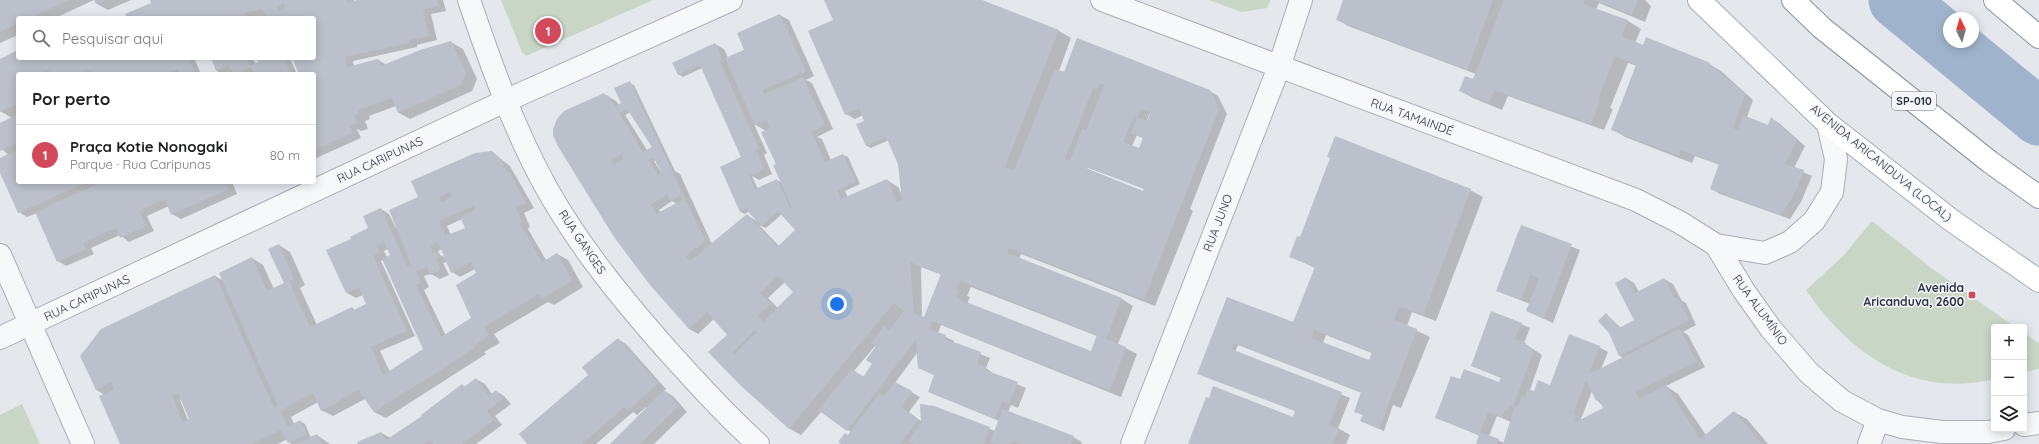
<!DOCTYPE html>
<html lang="pt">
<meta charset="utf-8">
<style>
body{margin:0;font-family:Quicksand,sans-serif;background:#f2f2f2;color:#202124}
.controls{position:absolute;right:12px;bottom:12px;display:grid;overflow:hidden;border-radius:4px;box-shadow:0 2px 10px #0003}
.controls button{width:36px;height:36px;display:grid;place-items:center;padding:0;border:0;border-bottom:1px solid #e0e0e0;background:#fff;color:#202124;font:20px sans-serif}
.compass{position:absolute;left:1943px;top:12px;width:36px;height:36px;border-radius:50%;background:#fff;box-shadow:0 2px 10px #0003;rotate:355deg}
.you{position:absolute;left:837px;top:304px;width:14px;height:14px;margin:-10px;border:3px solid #fff;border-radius:50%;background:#1a73e8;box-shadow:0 0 0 6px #1a73e833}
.badge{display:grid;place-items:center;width:26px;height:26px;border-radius:50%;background:#d1495b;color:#fff;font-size:13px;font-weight:700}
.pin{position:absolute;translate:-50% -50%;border:2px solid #fff;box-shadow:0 1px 4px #0006}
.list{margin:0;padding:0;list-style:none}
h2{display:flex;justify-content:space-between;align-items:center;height:52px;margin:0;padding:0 16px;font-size:17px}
h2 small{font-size:13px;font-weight:400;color:#757577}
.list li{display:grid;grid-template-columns:26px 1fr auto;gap:12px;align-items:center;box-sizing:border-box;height:60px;padding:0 16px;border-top:1px solid #e0e0e0}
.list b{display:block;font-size:15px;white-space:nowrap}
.list p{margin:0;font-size:13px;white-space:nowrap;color:#757577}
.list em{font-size:13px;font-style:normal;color:#757577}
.icon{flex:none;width:22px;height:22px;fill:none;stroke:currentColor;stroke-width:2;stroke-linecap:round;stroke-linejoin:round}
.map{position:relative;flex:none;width:2039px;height:444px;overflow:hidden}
.search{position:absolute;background:#fff;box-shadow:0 2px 10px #0003;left:16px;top:16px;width:300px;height:44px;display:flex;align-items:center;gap:10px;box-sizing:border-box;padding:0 14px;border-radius:4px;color:#757577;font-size:15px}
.panel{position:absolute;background:#fff;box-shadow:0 2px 10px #0003;left:16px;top:72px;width:300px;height:112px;border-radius:4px}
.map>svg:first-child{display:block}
.green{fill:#c9d6c5}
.shadow{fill:#0003;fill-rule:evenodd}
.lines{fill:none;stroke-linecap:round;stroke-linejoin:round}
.river{stroke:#9fb4cc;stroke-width:57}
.building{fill:#bbc0ca;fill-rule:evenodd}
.minor-casing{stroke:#a9aeb7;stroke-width:24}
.major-casing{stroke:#a3abb8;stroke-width:24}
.highway-casing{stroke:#8b94a3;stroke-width:24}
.minor{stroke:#f7f8fa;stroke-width:22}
.major{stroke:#fff;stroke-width:22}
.highway{stroke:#fff;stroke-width:22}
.poi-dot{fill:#d1495b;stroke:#f4f6f9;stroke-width:1.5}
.labels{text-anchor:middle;stroke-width:3;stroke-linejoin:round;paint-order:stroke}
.shield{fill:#f4f6f9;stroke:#676e7b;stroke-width:1}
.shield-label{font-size:11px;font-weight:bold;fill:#2b3445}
.street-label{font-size:12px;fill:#2b3445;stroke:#f4f6f9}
.poi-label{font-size:12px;font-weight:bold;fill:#2b3445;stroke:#f4f6f9;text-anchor:end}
</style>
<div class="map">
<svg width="2039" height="444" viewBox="0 0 2039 444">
<rect width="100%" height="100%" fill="#e4e7ec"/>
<path class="green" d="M501 0H653L526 56 522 52Z
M1209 0H1270L1267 8 1241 12Z
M1872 221 1930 267 2015 327H1994V379C1913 399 1850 354 1806 290L1843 256Z
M2024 333 2039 343V369L2024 372Z
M22 404 40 444H0V415Z"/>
<path class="shadow" d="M0 0H94L55 18H18V35L0 43Z
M95 0H131L108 10 97 4Z
M151 0H354V2L361 0H443L446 11 431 14 437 40 417 45V47L353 61 354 66 378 60 387 65 451 42 463 49 477 79 472 91 410 119 399 113 396 106 369 116 370 119 365 121 368 129 361 131 357 129 361 138 314 159V74H301L294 58H314V18H128L152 3Z
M825 0H979L1059 31 1071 38 1059 71 1210 91 1218 96 1227 114 1190 209 1193 211 1155 306 1021 254 1019 259 1122 299 1133 306 1118 344 1137 354 1121 397 941 325 938 333 954 341V343L990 358 986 368 994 374 1026 388 1018 408 1011 405 1008 412 1073 437 1082 442 1081 444H842L851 432 822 411 801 435 790 429 721 364 728 335 714 319 698 334 689 329 615 237 604 94 616 101 619 105 622 103 630 83 634 85 675 171 680 174 712 244 747 215 758 222 749 211 745 214 741 212 721 167 743 159 702 68 683 77 678 74 715 44 724 49 728 58 745 50 780 15 789 20 814 76 806 80 812 83 833 129 817 137 822 139 831 160 843 155 848 157 860 184 845 191 848 197 887 180 898 187 902 195 899 163 889 140 871 148 867 146 858 125 866 122 863 115 855 119 846 114 836 23ZM631 112 653 147 647 150 625 115ZM1150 113H1152L1148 123 1146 122ZM754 124 766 131 782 183 777 180 758 189 752 176 759 180 772 174 764 155 767 153ZM1137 135 1144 139 1140 149 1132 146ZM656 160 664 174 663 175 654 161ZM1086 167 1145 189 1144 192 1086 168ZM672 201 677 204 661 213 659 210ZM782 214 797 230 779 246 759 225 766 228ZM921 267 942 275 929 320 922 318ZM785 282 794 292 778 308 768 298ZM971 287 1097 336 1092 352 967 304 970 297 967 296ZM875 346 877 347 873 364 864 377 854 371ZM917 353 919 367 935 376 929 392 999 421 995 431 934 407 922 422 909 412 920 397 895 383Z
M1344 0H1645L1651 6 1645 22 1599 3 1596 10 1628 21 1641 29 1635 43 1707 63 1721 71 1753 100 1747 117 1769 126 1771 118 1779 123 1805 146 1794 168 1812 176 1801 202 1790 219 1720 194 1711 189 1720 165 1695 156 1692 163 1625 137 1612 129 1637 66 1628 63 1610 108 1613 109 1604 130 1508 96 1502 110 1473 98 1460 91 1473 80 1476 74 1348 26 1337 19Z
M18 52V58H194L201 74H18V182H232L237 194 181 219 172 214 169 206 147 216 154 231 129 242 120 235 91 248 94 254 66 266 58 261 37 213 27 217 19 212 0 170V159L9 155 0 148V124L12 118 0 111V60Z
M212 58H253L256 65 260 63 258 58H290L297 74H234V72L229 74H212L218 72Z
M492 152 510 166 534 208 524 213 530 227 528 229 546 260 557 254 568 260 583 287 554 305 548 302 494 334 500 343 484 352 486 354 386 418 374 412 365 399 333 416 321 410 318 402 291 417 294 424 300 421 305 424 311 438 317 435 330 444H291L287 439 278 444H121L105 395 96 390 215 276 224 281 252 258 263 265 274 289 285 284 279 245 290 252 305 285 300 288 317 325 352 308 355 310 367 304 363 295 356 298 347 293 328 251 353 239 370 229 381 209 389 214 396 228 397 227 419 198ZM462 219 466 229 451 235 447 226ZM388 249 391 256 387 257 384 251ZM442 249 446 258 440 255 438 251ZM384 260 425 349 390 372 380 351 415 336 381 261ZM447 262 452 272 460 277 475 269 477 273 472 319 446 336 424 290 429 287 424 276 431 274 440 279 449 275 443 263ZM182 399 190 420H188L180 400Z
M1470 190 1483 197 1436 321 1412 312 1407 326 1430 337 1401 408 1393 405 1384 431 1366 423 1364 416 1355 411 1362 393 1238 345 1235 352 1350 398 1338 428 1350 435 1346 444H1189L1293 418 1296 411 1199 374 1227 298 1294 323 1315 268 1290 256 1300 239ZM1326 335 1372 353 1369 361 1323 343Z
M1522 227 1580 250 1553 323 1527 311 1530 304 1498 291Z
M1626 278 1634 283 1639 292 1664 279 1673 284 1682 301 1686 303 1696 325 1683 332 1688 335 1705 367 1666 386 1678 394 1706 435 1734 412 1747 419 1768 444H1477L1480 436 1436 417 1460 381 1500 383 1501 378 1472 366 1521 324 1530 328 1524 343 1542 355 1530 390 1535 393 1551 386 1599 347 1608 352 1601 369 1624 358 1620 356 1610 332 1606 314 1621 328 1635 321ZM1592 391 1597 400 1606 409 1582 420 1581 419ZM1497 416 1511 422 1504 443 1489 436Z
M618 339 626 344 666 389 664 391 673 396 687 412 654 444H612L647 408 646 407 637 415 633 412 596 444H528L589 375Z
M476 379 485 384 492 394 496 391 504 396 511 404 495 416 502 425 476 444H359L381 433 391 438 423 417 462 385 466 387Z"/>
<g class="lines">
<path class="river" d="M1897 0 2039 117"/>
</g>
<path class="building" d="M0 0H69L30 18H18V23L0 32Z
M94 0H106L96 4Z
M150 0H347V3L357 0H437L438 6 423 10 429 36 409 40V43L345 57 347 67 378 59 381 66 420 50 451 41 466 73 461 85 398 113 392 98 358 110 359 113 355 115 357 123 349 126 353 133 314 150V74H299L292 58H314V18H267L262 9 244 13 246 18H127L125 14 151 3ZM284 4 285 9 279 11 276 6Z
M824 0H982L1059 30 1005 167 1014 170 1055 69 1064 72 1077 38 1210 90 1212 93 1219 109 1144 300 1009 248 1007 253 1122 298 1106 339 1126 347 1110 391 932 321 929 329 946 335 945 339 981 352 977 364 986 367 985 370 1018 382 1009 404 1002 401 995 419 928 392 934 375 918 368 916 339 847 431 818 410 852 369 863 377 872 364 866 360 876 346 871 343 884 326 889 330 904 311 894 303 789 429 740 385 708 352 727 335 707 312 689 329 650 285 614 237 559 148 553 136V129L557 119 564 111 604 93 606 96 608 95 643 152 652 147 627 109 620 113 616 106 621 103 614 88 630 81 705 241 686 256 690 261 747 214 777 247 795 230 778 211 761 226 745 208 740 212 720 167 741 157 700 65 678 75 672 63 715 43 723 61 720 62 759 148 756 150 764 169 749 176 755 189 777 179 791 209 793 210 773 165 776 164 761 132 770 128 766 120 755 125 725 58 744 50 737 33 780 14 806 71 763 90 764 94 803 77 825 125 811 132 825 162 843 154 856 182 837 190 841 199 887 179 897 202 902 200 898 164 886 137 866 146 856 124 864 121 859 108 845 115 808 31 833 20ZM1100 83 1104 85 1086 130 1082 129 1070 161 1065 159 1093 88 1097 90ZM1141 109 1151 112 1147 121 1137 117 1131 133 1143 138 1139 148 1123 142 1134 115 1138 117ZM621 154 623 159 614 165 611 160ZM653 157 662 173 658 175 648 160ZM1088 167 1144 189 1143 191 1087 169ZM667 194 670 201 680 195 682 200 656 214 651 205ZM910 262 941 274 924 317 914 313ZM778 276 793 292 763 322 758 315 771 304 760 293ZM960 281 1097 335 1091 351 956 298 959 290 956 289ZM754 331 757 332 735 354 733 352Z
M1343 0H1493L1467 70 1336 20Z
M1504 0H1585L1583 4 1628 20 1622 36 1643 45 1646 37 1708 62 1745 94 1733 128 1738 130 1743 115 1768 125 1771 117 1797 140 1785 164 1804 170 1793 197 1781 215 1710 189 1719 164 1681 150 1679 156 1611 130 1636 65 1615 56 1598 100 1600 101 1591 124 1494 90 1489 103 1459 91 1465 76 1473 79Z
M1594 0H1638L1632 15Z
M18 50V58H188L196 74H179L177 69 166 74H94L91 69 80 74H50L48 69 37 74H18V103L0 112V59Z
M211 58H247L250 66 258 62 257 58H284L291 74H254L251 67 243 70 245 74H234L229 65 216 71Z
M18 109V142L0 151V123L18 114 16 110Z
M1335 136 1471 189 1423 315 1399 306 1394 320 1417 329 1379 429 1360 421 1363 415 1354 412 1361 392 1234 343 1231 349 1342 392 1329 425 1339 428 1333 444H1188L1206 397 1209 398 1213 386 1293 417 1295 411 1197 374 1227 297 1293 322 1315 267 1289 257 1297 236 1300 237 1330 158 1327 157ZM1314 330 1372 352 1369 360 1312 338Z
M18 149V182H87L18 213 0 173V158Z
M492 151 502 160 507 172 509 171 526 203 516 208 522 222 520 224 542 262 557 253 572 280 542 299 539 294 484 327 489 336 474 346 475 348 374 412 358 390 321 411 313 393 280 411 288 427 300 420 307 434 288 443 281 430 252 444H120L99 396 114 389 111 382 96 390 80 356 101 329 215 275 274 408 278 406 219 273 252 257 267 291 284 283 268 249 279 244 294 279 289 281 310 327 352 307 354 310 366 304 359 288 346 293 326 250 351 239 350 237 368 228 363 216 381 208 407 266 411 264 389 210 418 197 411 181 475 153ZM450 192 451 197 442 202 439 197ZM474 206 475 210 460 217 465 228 445 236 439 221ZM384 242 390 255 382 259 423 349 383 375 371 347 407 331 373 256 380 253 376 246ZM438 242 451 273 471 262 476 273 456 285 471 318 441 337 416 285 421 283 416 271 427 267 430 275 441 270 435 259 439 257 436 252 433 253 430 246ZM178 393 189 419 183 422 172 395Z
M94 182H226L229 189 171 215 165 199 139 211 146 226 120 238 116 228 83 243 86 249 57 262 35 212 95 185Z
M1521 225 1572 244 1544 319 1526 311 1539 278 1530 275 1521 300 1496 291Z
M1626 277 1635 293 1664 278 1675 299 1678 297 1689 320 1619 356 1609 333 1598 321 1606 313 1619 328 1634 320 1615 283Z
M1491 311 1522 323 1515 339 1526 343V346L1534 350 1513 407 1510 406 1508 411 1505 410 1502 417 1488 412 1480 432 1499 439 1497 444H1476L1479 435 1435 418 1451 376 1460 379 1464 369 1499 382 1501 377 1471 366Z
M1680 329 1697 362 1636 392 1639 399 1666 385 1700 439 1734 411 1762 444H1503L1515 406 1518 407 1522 395 1525 397 1528 389 1534 391 1538 380 1550 385 1569 334 1600 346 1589 374ZM1586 380 1596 401 1599 399 1603 408 1574 423 1577 416 1573 414Z
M618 338 658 383 628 411 625 407 582 444H527L519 434 588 375 582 367Z
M476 378 489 396 496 390 503 399 487 411 494 420 462 444H433L430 440 424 444H358L357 442 381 432 386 440 422 416 421 415 462 384 464 387Z
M895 382 912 391 901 407 918 420 900 444H841L838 442 845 433 848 435 880 393 884 396Z
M664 390 679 406 640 444H610Z
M920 404 934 406 990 427 984 444H913L908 441 921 422Z
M1003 409 1074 436 1071 444H1022L1013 441 1012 444H996L990 442Z
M317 434 322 444H295Z"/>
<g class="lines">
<g class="minor-casing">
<path id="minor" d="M469 0C491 64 514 130 547 189 581 249 623 300 668 351 697 383 726 415 758 444
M1102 0 1636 200 1681 223 1716 245 1744 291 1771 329 1809 373 1842 401 1878 420 1902 427 1942 432H1988L2004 429
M1716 245 1765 253 1790 242 1814 221 1832 192 1836 159 1828 124
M0 255 83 444
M0 338 505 101 731 0
M2024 425 2039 423
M1132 444 1279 67 1301 0
M1869 444 1878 420"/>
</g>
<g class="major-casing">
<path id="major" d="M1699 0 1828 124 1951 220 2039 281"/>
</g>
<g class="highway-casing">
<path id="highway" d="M1793 0 1822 28 1990 162 2039 197
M1995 0 2039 37"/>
</g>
<use href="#minor" class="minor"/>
<use href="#major" class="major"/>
<use href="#highway" class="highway"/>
</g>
<rect class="poi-dot" x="1968" y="291" width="8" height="8" rx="2"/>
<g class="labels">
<rect class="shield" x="1892" y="92" width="44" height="18" rx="3"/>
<g class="shield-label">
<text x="1914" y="105">SP-010</text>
</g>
<g class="street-label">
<text transform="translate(1412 117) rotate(20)" y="4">RUA TAMAINDÉ</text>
<text transform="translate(380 160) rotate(-25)" y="4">RUA CARIPUNAS</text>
<text transform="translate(1881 163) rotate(39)" y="4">AVENIDA ARICANDUVA (LOCAL)</text>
<text transform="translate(1218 223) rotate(-69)" y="4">RUA JUNO</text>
<text transform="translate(582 242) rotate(56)" y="4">RUA GANGES</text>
<text transform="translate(87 298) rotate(-25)" y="4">RUA CARIPUNAS</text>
<text transform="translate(1760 310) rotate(54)" y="4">RUA ALUMÍNIO</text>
</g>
<g class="poi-label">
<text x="1964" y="292">Avenida<tspan x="1964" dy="14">Aricanduva, 2600</tspan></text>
</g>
</g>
</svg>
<div class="controls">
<button>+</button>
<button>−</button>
<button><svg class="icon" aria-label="layers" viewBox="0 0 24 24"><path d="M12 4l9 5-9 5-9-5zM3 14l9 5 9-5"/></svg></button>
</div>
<svg class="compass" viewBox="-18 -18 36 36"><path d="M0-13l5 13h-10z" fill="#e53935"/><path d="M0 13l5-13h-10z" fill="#757577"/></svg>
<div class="you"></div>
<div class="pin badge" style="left:548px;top:31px">1</div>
<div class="search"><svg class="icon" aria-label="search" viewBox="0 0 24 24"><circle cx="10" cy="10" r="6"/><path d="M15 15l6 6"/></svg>Pesquisar aqui</div>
<section class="panel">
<h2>Por perto<small></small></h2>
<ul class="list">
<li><span class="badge">1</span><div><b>Praça Kotie Nonogaki</b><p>Parque · Rua Caripunas</p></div><em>80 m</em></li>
</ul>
</section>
</div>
